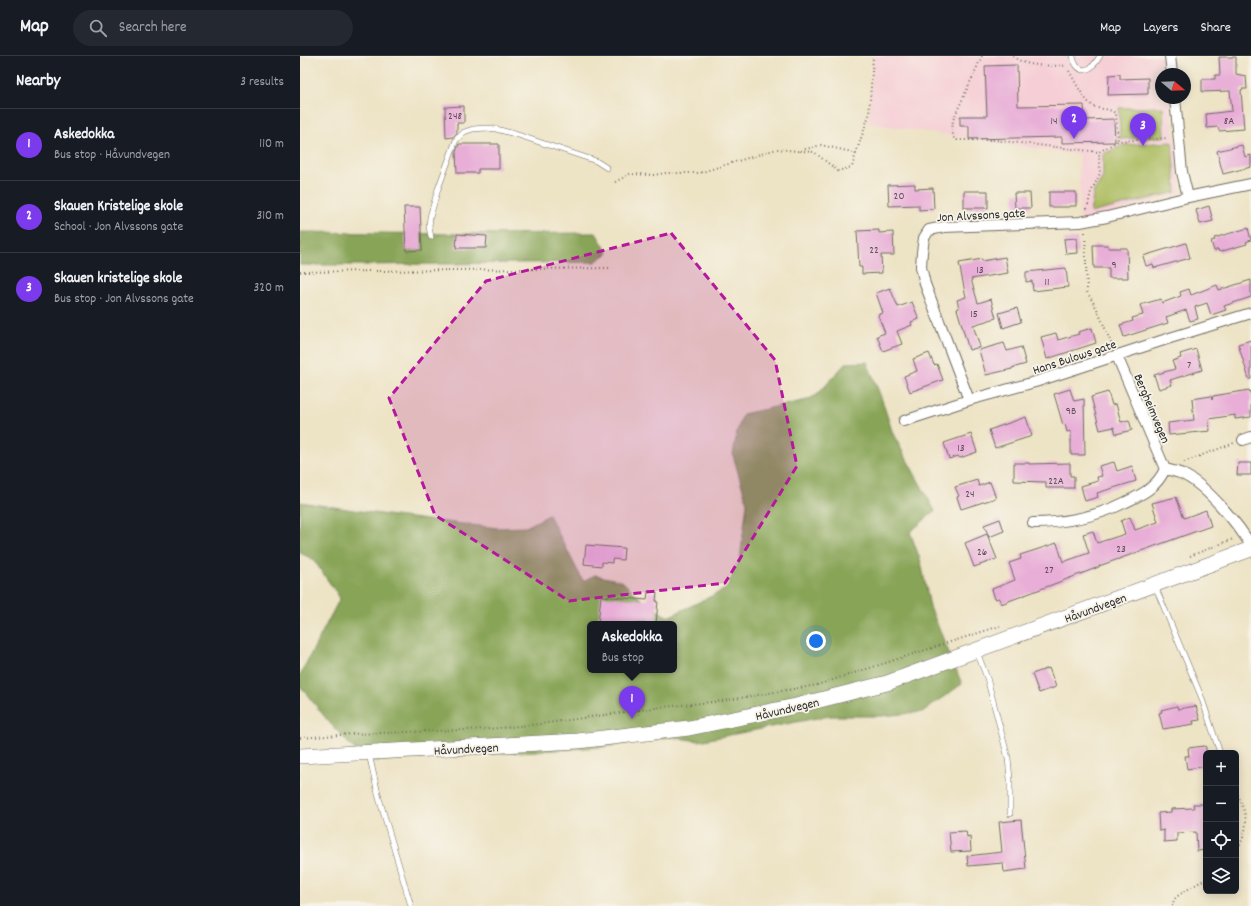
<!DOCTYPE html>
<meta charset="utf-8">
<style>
body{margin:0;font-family:Dekko,sans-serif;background:#242831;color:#f1f3f6}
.controls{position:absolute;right:12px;bottom:12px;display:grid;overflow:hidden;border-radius:6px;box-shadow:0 2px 10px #0003}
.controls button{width:36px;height:36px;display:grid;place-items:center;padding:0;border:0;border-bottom:1px solid #363941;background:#171b24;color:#f1f3f6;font:20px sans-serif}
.compass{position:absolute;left:855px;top:12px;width:36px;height:36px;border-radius:50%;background:#171b24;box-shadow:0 2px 10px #0003;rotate:109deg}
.you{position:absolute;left:516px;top:585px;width:14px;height:14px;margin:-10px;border:3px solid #fff;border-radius:50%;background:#1a73e8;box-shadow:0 0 0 6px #1a73e833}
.badge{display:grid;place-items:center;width:26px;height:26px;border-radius:50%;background:#7c3aed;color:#fff;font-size:13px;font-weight:700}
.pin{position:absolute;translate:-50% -33px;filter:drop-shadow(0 1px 2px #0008)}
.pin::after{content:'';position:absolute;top:21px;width:14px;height:12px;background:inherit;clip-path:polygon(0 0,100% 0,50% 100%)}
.popup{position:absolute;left:287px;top:565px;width:90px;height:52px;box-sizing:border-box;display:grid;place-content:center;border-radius:6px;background:#171b24;filter:drop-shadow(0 1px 3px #0005);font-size:13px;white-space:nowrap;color:#9ea1a6}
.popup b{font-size:15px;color:#f1f3f6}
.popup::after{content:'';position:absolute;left:50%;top:100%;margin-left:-8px;border:8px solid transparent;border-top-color:#171b24}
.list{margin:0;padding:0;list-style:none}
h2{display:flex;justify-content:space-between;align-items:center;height:52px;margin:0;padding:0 16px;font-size:17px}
h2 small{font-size:13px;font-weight:400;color:#9ea1a6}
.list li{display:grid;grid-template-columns:26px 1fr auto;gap:12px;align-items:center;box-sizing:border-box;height:72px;padding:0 16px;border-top:1px solid #363941}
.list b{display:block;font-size:15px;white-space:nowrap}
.list p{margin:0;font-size:13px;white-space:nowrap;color:#9ea1a6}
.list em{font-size:13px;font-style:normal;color:#9ea1a6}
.icon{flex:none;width:22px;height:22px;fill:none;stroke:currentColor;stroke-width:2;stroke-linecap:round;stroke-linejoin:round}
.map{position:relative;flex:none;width:951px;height:850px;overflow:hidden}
header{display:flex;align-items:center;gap:24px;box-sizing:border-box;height:56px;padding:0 20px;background:#171b24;border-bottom:1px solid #363941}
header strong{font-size:19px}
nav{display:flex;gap:22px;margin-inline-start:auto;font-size:14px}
.search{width:280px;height:36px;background:#242831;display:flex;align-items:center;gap:10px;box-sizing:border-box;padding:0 14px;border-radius:22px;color:#9ea1a6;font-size:15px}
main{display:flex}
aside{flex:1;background:#171b24}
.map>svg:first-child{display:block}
.built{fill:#f6cfd6}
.green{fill:#abbc5f;stroke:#6b7445}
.forest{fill:#88a456;stroke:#5a6840;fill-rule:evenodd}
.building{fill:#e8aed7}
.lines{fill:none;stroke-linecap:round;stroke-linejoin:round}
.lane-casing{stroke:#6f6b61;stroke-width:6}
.street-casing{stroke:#6f6b61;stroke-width:12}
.secondary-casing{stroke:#6f6b61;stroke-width:16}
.path{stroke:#6f6b61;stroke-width:2;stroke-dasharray:1 3;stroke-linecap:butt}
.lane{stroke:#fff;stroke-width:5}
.street{stroke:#fff;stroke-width:10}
.secondary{stroke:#fff;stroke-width:15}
.marked{fill:#b5179e;fill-opacity:0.2;stroke:#b5179e;stroke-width:3;stroke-dasharray:8 5;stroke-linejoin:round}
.labels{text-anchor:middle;stroke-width:3.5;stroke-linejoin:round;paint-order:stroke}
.number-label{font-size:11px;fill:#5a4c56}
.street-label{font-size:13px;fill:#2b2b2b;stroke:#f7f3e8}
</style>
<header>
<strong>Map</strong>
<div class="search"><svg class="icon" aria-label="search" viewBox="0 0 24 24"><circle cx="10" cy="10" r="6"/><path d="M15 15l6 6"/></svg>Search here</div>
<nav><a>Map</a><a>Layers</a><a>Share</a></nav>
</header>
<main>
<aside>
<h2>Nearby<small>3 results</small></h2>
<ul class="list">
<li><span class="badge">1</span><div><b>Askedokka</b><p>Bus stop · Håvundvegen</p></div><em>110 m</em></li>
<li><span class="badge">2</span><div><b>Skauen Kristelige skole</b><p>School · Jon Alvssons gate</p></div><em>310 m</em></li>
<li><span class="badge">3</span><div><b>Skauen kristelige skole</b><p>Bus stop · Jon Alvssons gate</p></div><em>320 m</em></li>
</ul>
</aside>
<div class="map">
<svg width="951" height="850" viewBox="0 0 951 850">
<rect width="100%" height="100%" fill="#f7f3e8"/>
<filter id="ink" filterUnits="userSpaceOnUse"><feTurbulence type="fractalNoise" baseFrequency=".025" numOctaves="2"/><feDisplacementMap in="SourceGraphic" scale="8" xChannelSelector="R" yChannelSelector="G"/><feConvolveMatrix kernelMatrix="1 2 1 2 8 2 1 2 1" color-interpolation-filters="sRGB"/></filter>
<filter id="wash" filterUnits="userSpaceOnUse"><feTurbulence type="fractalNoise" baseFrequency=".012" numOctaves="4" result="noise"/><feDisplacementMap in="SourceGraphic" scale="16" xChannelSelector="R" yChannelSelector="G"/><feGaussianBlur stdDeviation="0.9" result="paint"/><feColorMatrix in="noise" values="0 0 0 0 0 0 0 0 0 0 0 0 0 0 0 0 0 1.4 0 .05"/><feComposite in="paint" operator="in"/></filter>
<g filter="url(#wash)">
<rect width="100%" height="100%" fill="#ede3c5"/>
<path class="built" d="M573 0H867L869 18H861V42H870L881 137 780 166 779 99 567 67 569 59Z"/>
<path class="green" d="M863 51 864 81 820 83 819 52Z
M872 86 876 136 790 157 794 135 803 121V98L824 89Z"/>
<path class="forest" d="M0 176 160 178 296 177 308 197 295 206 63 209H0Z
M567 306 581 341 593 378 635 455 610 476 621 506 630 551 662 628 622 656 582 660H530L512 663 399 685 371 681 302 691 72 705 54 693 29 666 0 630V619L40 542 13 503 0 497V446L94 460 197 472 226 471 249 459 283 525 295 519 322 525 344 546 368 561 426 533 440 503 447 447 433 399 437 375 443 358 507 344 517 339 546 307ZM290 568H374V614H290Z"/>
<g id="blocks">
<path class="building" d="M919 1H936V18L946 20 947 33H942V34H941L944 73 919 75 918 71 907 72 906 58 932 55 930 35 902 36V23H915V19H920Z
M717 9 718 50 784 49 785 64 814 63 815 86 762 87V81L669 83V70H660V60H687L685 10Z
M820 18V23L848 22V38L808 39 809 19Z
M164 50V67H157V77L153 81 146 82 145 51Z
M159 88H199V113H178V117H157L156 96Z
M942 89 945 101 951 99V111L923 118 917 95Z
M615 128V133L633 132 634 153 619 154V149L589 150 588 129Z
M664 135H688V152H664Z
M749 136H776V150H770V151H749Z
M714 137H730L731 152H715Z
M909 150 913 165 900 168 896 154Z
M104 151H120L122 194 106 195Z
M948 172 951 184 946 186 947 188 919 196 918 193 914 195 911 185 915 184 914 182Z
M579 174V177L593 176 594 199H581L582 217 562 218V211H559L557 175Z
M157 178 187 180 186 192H156Z
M777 182 778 197 766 198 764 183Z
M886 187 890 202 854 212 853 208 846 210 843 200Z
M793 189H808V192H827L828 222H809V212H794Z
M705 201 708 217 671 223 678 247 691 243 696 262 673 269 680 291 669 294 657 253 659 252 657 244 666 241 659 207 682 203V205Z
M766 212 768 231 733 235 732 225 726 226V216Z
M951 224V241L924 250 926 254 911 259 907 247 895 251 898 263 890 265 886 254 866 261 868 267 824 281 820 269 833 265 832 262 843 259 840 249 861 243 862 247 881 240 880 236 889 233 891 239 917 229 919 234Z
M590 232 598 251 612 246 619 263 611 266 612 269 597 275 602 288 583 295 577 280 585 277 578 259 583 257 576 237Z
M717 252 721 266 703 272 699 257Z
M792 272 796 287 747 303 741 281 756 277 758 284 779 278 778 276Z
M951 284V323H949L938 288Z
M704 287 707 295 721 291 726 308 712 312V313L686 319 679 294Z
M896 293 902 314 870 324 872 329 859 333 854 319 875 313 872 305 881 302 880 298Z
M629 297 634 309 637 308 643 324 610 336 604 320 617 315 613 303Z
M770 333 774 345 784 343 785 399H771V375L767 376 765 368 763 369 754 338Z
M949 334 951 340V361L935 363V359L909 363 910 375 869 379 868 367 894 364 892 343 911 340 912 344 913 340Z
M808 336 812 349 816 348 821 366 829 364 832 374 816 378 814 371 800 374 791 341Z
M726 361 732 380 695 392 689 374Z
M671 378 677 396 660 402 658 400 649 403 644 387Z
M814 406 817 415 832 410 836 425 797 437 798 441 785 445 781 430 798 425 797 421 802 420 799 410Z
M714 407H729V408L770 407V420H774V432H746V426L714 425Z
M938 407H951V419H937Z
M677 424 679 430 690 426 696 442 661 453 657 441 659 440 655 431Z
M876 441 884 462 906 454 911 470 799 510V511L701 548 699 542 695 543 692 533 715 524 709 507 721 503 720 499 757 487 763 506 789 497 783 478 793 475 797 487 825 478 821 465 830 461 835 474 858 466 852 447Z
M700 463 704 475 689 481 684 469Z
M687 478 697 503 674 511 665 487Z
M286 489 324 492 323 504 312 503V507L302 506V510L284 508Z
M348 535 357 536 356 545H358L356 568H298L301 540 347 544Z
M749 612 756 631 739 637 732 618Z
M877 650 878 653 896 650 900 664 893 665 894 668 863 673 859 657 862 656 861 654Z
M904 690 906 691V710L887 713 885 700H889L888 692Z
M893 748H906V794L897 795 896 776 877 777V785L864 786V774L859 775 858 757 871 756V753L894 752Z
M721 764 726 813 704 816 703 807 668 810 667 800 702 796 699 766Z
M666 775 667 781 670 780 671 795 651 796 649 776Z"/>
</g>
</g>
<g filter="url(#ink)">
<use href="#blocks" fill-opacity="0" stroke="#6f6b61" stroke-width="1"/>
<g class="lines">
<g class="lane-casing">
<path id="lane" d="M773 0C774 8 780 18 790 12 794 10 797 4 800 0
M131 181 129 171 130 161 138 133 156 84 164 76 173 73 186 72 196 73 215 78 296 105 307 112
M855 530 901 640 920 697
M677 596 687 622 708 702 710 723V758
M69 698 79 742 111 850"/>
</g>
<g class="street-casing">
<path id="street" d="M870 0 872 18
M875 42 882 116 888 141
M817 300 865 413C872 415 880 416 886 420 907 431 940 470 951 490
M669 344 625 228 621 211 622 196 624 182 629 174 644 171 780 166 807 161 888 141 951 128
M604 365 669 344 735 326 870 282 951 257
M943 384 951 381
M733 467C767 467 796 461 826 446 843 438 857 431 865 413"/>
</g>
<g class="secondary-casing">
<path id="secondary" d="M0 700 278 685 389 672 496 650 587 627 951 493"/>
</g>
<path class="path" d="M682 0 653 64 652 75 654 82 657 84H694L799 96
M713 0C726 12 750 9 767 10
M769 15C775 25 785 47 795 51 802 54 810 52 816 58L818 85
M500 95 514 96 538 115 552 111 556 97
M315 126 330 118 354 119 366 117H399L477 93 498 95 521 89 556 97 569 59 573 0
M787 153 791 136 800 117 799 96 818 85 868 82
M785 176 787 236 797 253 812 289
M0 216 309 212
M884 406 934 387
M890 500 933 483
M339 654V661
M0 682 52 678 188 673 240 668 362 651 422 645 517 629 700 570
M936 735C947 758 951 773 936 794
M872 850C872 850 874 844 874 844 877 838 899 828 906 822"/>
<use href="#lane" class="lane"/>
<use href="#street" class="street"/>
<use href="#secondary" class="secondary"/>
</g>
</g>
<path class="marked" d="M371 177 475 304 497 410 425 527 269 545 135 459 89 342 186 225Z"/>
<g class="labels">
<g class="number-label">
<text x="155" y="63">248</text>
<text x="754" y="68">14</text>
<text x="929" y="68">8A</text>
<text x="599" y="143">20</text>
<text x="574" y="197">22</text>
<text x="814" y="212">9</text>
<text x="680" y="217">13</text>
<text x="747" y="229">11</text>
<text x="674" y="261">15</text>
<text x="889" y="312">7</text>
<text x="771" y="358">9B</text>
<text x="661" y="395">13</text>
<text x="756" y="428">22A</text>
<text x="670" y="441">24</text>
<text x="821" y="496">23</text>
<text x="682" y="499">26</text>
<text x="749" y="517">27</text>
</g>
<g class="street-label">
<text transform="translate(681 158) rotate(-3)" y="5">Jon Alvssons gate</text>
<text transform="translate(774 300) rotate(-18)" y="5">Hans Bulows gate</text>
<text transform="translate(853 352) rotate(67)" y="5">Bergheimvegen</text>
<text transform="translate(795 551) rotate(-20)" y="5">Håvundvegen</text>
<text transform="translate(487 652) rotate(-13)" y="5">Håvundvegen</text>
<text transform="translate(166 692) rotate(-3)" y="5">Håvundvegen</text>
</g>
</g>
</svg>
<div class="controls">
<button>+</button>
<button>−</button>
<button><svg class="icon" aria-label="locate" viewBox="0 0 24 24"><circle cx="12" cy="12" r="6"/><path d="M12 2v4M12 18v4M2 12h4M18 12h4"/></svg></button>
<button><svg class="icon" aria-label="layers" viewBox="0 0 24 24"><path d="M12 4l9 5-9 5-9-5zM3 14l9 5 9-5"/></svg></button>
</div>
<svg class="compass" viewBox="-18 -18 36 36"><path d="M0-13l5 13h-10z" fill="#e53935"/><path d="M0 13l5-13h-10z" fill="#9ea1a6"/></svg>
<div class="you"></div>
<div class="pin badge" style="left:332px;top:663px">1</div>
<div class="popup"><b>Askedokka</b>Bus stop</div>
<div class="pin badge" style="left:774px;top:83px">2</div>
<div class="pin badge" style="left:843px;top:90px">3</div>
</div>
</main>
